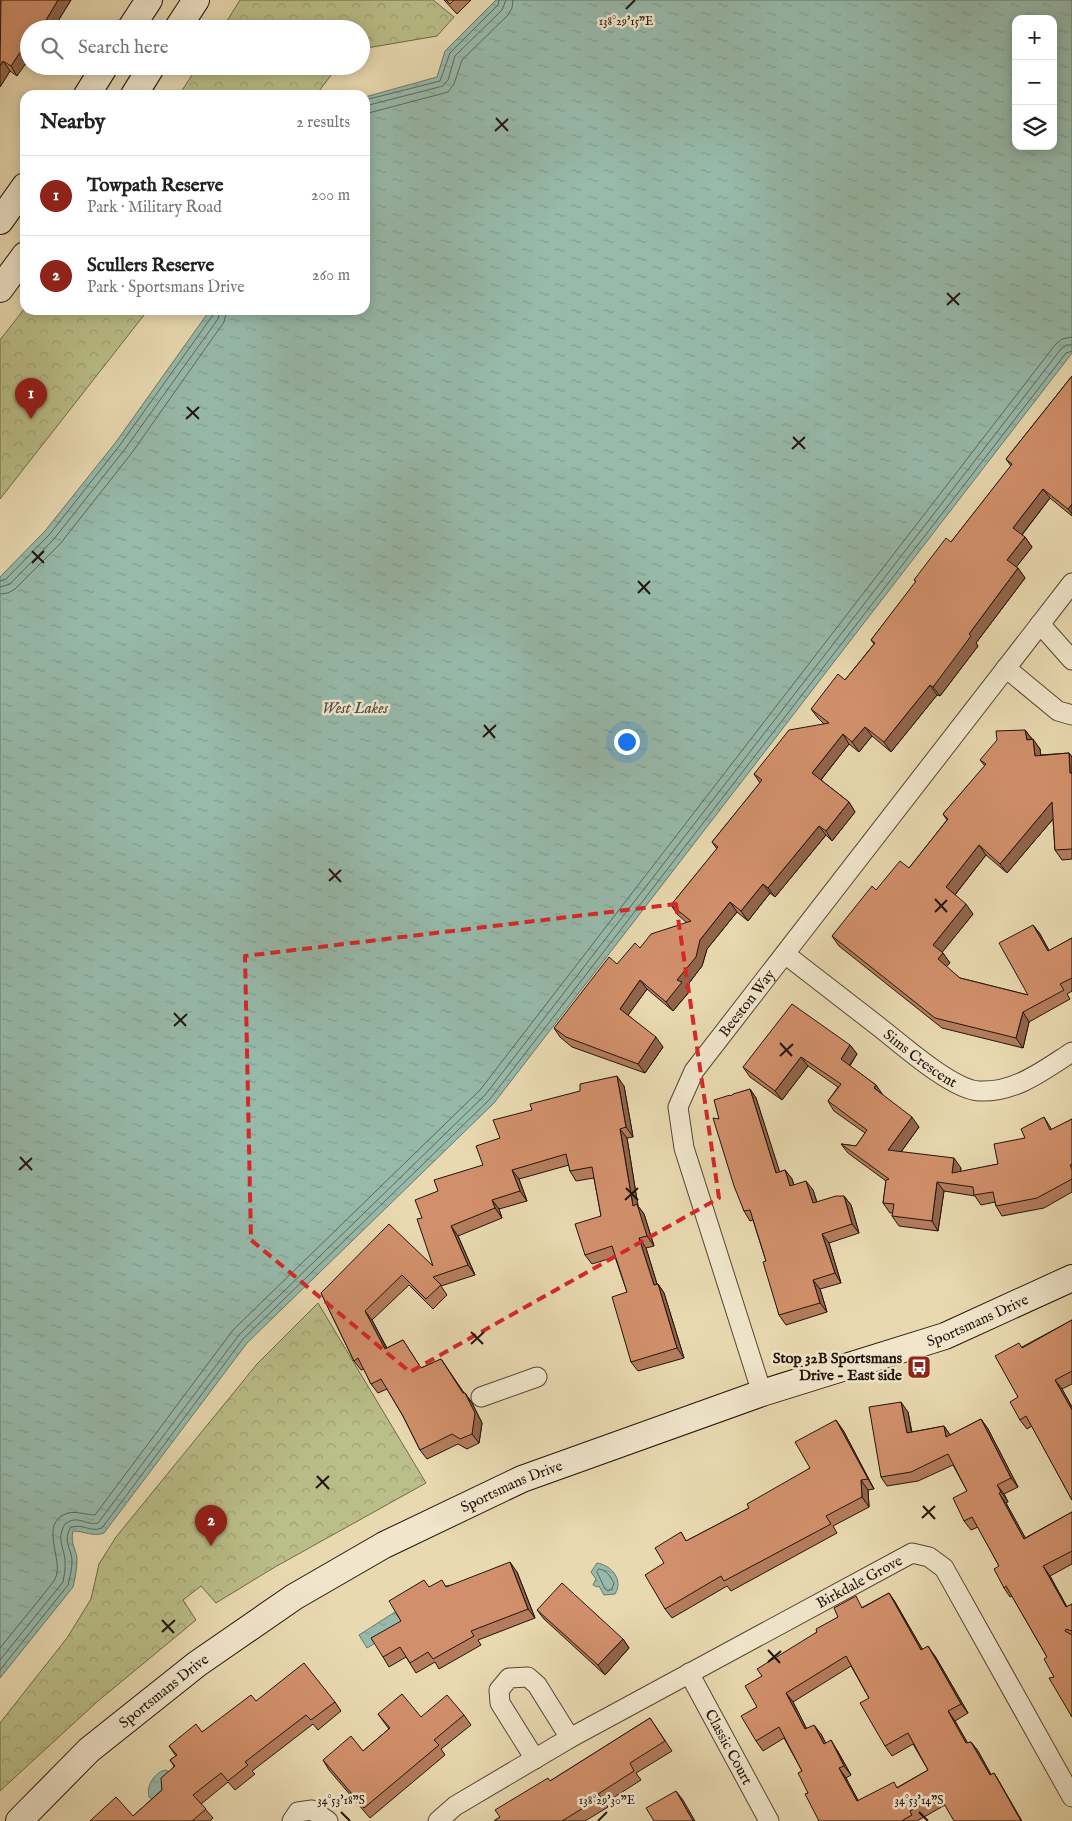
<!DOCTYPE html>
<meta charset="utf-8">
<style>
body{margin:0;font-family:"IM FELL English",serif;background:#f2f2f2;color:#202124}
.controls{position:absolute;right:15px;top:15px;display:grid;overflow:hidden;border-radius:10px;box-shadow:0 2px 12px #0003}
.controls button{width:45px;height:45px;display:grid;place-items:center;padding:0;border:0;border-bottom:1px solid #e0e0e0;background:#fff;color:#202124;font:25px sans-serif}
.you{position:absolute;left:626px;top:741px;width:18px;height:18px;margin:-12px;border:4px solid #fff;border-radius:50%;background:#1a73e8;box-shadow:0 0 0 8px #1a73e833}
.badge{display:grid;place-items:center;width:32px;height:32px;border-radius:50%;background:#8f2418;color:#fff;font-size:16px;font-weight:700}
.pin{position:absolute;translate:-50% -41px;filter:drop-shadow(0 1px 2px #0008)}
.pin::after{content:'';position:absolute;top:26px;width:18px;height:15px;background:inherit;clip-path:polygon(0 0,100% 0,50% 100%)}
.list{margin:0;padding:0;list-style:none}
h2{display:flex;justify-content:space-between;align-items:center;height:65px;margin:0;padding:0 20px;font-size:21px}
h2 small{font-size:16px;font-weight:400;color:#757577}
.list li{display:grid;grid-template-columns:32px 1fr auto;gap:15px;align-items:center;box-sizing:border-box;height:80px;padding:0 20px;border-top:1px solid #e0e0e0}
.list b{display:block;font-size:19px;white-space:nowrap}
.list p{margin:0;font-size:16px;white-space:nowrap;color:#757577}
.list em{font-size:16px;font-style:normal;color:#757577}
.icon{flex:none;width:28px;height:28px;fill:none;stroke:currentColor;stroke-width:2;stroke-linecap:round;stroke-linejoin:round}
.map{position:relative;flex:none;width:1072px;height:1821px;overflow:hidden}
.search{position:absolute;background:#fff;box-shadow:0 2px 12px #0003;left:20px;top:20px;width:350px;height:55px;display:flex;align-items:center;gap:12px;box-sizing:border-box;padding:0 18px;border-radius:28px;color:#757577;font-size:19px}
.panel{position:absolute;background:#fff;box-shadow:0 2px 12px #0003;left:20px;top:90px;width:350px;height:225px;border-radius:15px}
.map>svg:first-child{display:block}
.forest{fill:url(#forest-crowns);stroke:#6e694a}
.water{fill:url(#water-ripples);stroke:#68786b;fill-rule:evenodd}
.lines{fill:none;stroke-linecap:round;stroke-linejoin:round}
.shore{stroke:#5c675c;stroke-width:1}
.street-casing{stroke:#544535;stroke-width:21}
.secondary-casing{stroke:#22140c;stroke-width:28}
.street{stroke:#f1e6cc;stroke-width:19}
.secondary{stroke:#f1e6cc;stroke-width:26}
.wall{fill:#b47c5c;stroke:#22140c;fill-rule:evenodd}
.shaded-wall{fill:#92654b;stroke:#22140c}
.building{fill:#d1906b;stroke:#22140c;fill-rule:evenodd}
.marked{fill:none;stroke:#d62828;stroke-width:4;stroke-dasharray:10 6;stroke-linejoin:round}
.ticks{fill:none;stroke:#22140c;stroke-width:2}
.labels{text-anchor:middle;stroke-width:5;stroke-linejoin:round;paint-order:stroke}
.street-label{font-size:15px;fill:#22140c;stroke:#f1e6cc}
.poi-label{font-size:15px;font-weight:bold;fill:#22140c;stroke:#f1e6cc;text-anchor:end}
.water-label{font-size:16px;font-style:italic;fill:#4b4e44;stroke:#f1e6cc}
.ticks-label{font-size:12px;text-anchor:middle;fill:#22140c;stroke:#f1e6cc;stroke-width:5;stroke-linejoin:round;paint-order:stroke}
</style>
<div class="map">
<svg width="1072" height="1821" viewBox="0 0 1072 1821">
<defs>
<pattern id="forest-crowns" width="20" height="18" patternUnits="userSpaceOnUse" patternTransform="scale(1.25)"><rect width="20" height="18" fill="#babe88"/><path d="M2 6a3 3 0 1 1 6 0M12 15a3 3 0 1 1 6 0" fill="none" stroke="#a0a274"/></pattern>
<pattern id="water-ripples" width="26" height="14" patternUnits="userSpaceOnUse" patternTransform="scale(1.25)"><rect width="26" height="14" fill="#97baab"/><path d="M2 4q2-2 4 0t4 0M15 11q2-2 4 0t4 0" fill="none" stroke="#829f92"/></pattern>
</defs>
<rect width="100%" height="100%" fill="#e9d9b0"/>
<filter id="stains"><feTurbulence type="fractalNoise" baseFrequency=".004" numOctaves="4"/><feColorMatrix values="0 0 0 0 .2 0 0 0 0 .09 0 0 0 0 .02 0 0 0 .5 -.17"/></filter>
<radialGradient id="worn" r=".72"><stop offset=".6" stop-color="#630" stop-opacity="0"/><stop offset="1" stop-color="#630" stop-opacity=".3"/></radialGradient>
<path class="forest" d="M240 0H433L454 17 437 36 361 49V29H222Z
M198 66H338L316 95H179Z
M25 308V310H148L0 499V340Z
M318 1303 426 1483 275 1567 216 1603 201 1586 183 1600 196 1620 98 1701 0 1791V1723L67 1638 91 1599 99 1564 116 1537 257 1364Z"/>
<path class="water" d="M496 0H1072V353L494 1103 247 1343 104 1533C92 1537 85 1531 73 1531 70 1544 76 1548 77 1559 77 1569 75 1578 73 1587L0 1678V577L45 531 116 442 210 310H365V97L437 77 445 51ZM1016 19H1053V146H1016Z
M597 1563C611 1565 624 1580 615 1594L604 1595 599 1586 597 1587 593 1585 596 1579 591 1572Z
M395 1612 404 1626 367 1648 359 1635Z
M166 1770 169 1772V1784L153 1800 149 1797C146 1785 155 1772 166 1770Z"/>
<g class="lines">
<path class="shore" d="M365 100 440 81 450 53 498 5 499 0
M365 106 443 86 448 80 455 56 502 10 506 0
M365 114 448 92 454 84 462 60 508 15 512 8 513 0
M0 581 6 579 49 535 120 445 213 315 214 310
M0 587 10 584 54 539 125 449 218 319 220 310
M0 594 8 593 15 589 60 544 131 454 224 322 227 310
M599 1569C607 1570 610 1576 614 1583L612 1589 608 1591 605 1589 597 1572Z
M0 1648C13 1632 26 1616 39 1600 44 1593 51 1586 55 1579 65 1560 37 1523 68 1513 78 1511 86 1515 95 1515L233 1330 480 1090 1055 345 1062 339 1072 337
M0 1660 63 1582C64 1575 66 1568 65 1561 64 1546 56 1540 65 1524 78 1514 86 1526 98 1523L239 1335 485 1095 1061 349 1066 345H1072
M0 1670 68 1585C70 1577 72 1569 72 1560 71 1547 63 1543 70 1528 81 1522 90 1533 102 1528L243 1339 490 1099 1066 353 1072 351"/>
<g class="street-casing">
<g id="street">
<path d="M1040 624 1072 660"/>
<path d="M1006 668 1058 711 1072 715"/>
<path id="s1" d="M785 954C816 978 847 1002 878 1026 900 1043 952 1090 979 1091 1015 1093 1044 1070 1072 1052"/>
<path id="s2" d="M762 1393 684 1148 678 1107 694 1071 1072 583"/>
<path d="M481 1397 537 1377"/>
<path id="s3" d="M689 1673 769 1821"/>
<path d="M535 1759 500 1703 499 1690 509 1678 528 1677 537 1685 570 1738"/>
<path d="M292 1821 298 1812 312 1810 328 1821"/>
<path id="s4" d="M438 1821 455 1806 570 1738 912 1553 929 1557 944 1568 1072 1797"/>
</g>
</g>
<g class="secondary-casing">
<g id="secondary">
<path d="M130 29 149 0"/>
<path d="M177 29 196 0"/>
<path d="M87 95 105 66"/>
<path d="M134 95 152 66"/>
<path d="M0 221 25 186"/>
<path d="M0 289 25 255"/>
<path id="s5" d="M19 1821 89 1750 197 1664 294 1597 384 1545 522 1479 762 1393 945 1336 1072 1278"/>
</g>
</g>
<use href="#street" class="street"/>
<use href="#secondary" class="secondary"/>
</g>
<path class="wall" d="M71 0 53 29H29L17 76 10 71 0 87V1Z
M444 0H471L457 14Z
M1072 376V516L1050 498 1022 535 1025 537 1032 547 1016 567 1018 568 1025 578 976 643 978 646 940 696 937 695 891 752 872 736 859 752 849 744 821 780 849 802 855 812 832 841 826 835 775 897 770 893 748 921 737 912 707 949 702 966 686 987 689 992 673 1011 647 989 628 1015 663 1047 645 1073 572 1047 560 1037 554 1028 617 964 640 948 687 923 677 914 671 905 717 849 712 842 760 783 754 774 824 724 818 718 811 709 845 680 874 644 871 640 916 582 914 580 951 542 1011 466 1006 459Z
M1025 730 1040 749V755L1069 753 1072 757V859L1062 860 1055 850 1053 819 1007 873 986 855 955 895 973 914 942 952 950 963 946 967 960 978 1028 995 1033 925 1040 934 1049 951 1072 938V991L1067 994 1070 999 1029 1022 1023 1048 942 1028 839 946 832 936 876 890 909 868 947 820 943 814 985 766 980 760Z
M850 1045 857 1054 850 1066 876 1085 882 1095 919 1127 901 1152 961 1168 960 1172 998 1164 1025 1138 1044 1117 1052 1130 1072 1119V1192L1044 1208 1002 1216 996 1206 995 1202 981 1205 975 1196 944 1191 938 1231 899 1226 892 1216 893 1213H890L883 1203 886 1181 848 1153 841 1144 856 1146 865 1133 834 1111 828 1101 838 1087 808 1066 782 1100 750 1077 743 1067Z
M624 1086 633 1137 627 1138 638 1206 644 1214 654 1246 646 1248 657 1284H658L664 1293 684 1358 638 1371 631 1362 627 1292 615 1257 592 1264 585 1255 601 1216 594 1178 576 1181 570 1171 569 1165 519 1179 527 1201 499 1209 502 1218 458 1236 475 1275 441 1286 447 1295 433 1309 409 1285 372 1320 387 1348 403 1340 421 1368 441 1359 464 1393H465L472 1403 482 1423 479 1443 467 1449 458 1444 427 1459 420 1450 403 1416 387 1389 378 1393 371 1384 364 1369 361 1370 354 1361 321 1293 433 1266 422 1218 438 1191 483 1165 500 1138Z
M750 1089 756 1098 779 1172 785 1170 792 1179 794 1185 813 1190 817 1202 844 1196 851 1205 859 1233 829 1243 841 1283 820 1289 827 1312 786 1325 779 1315 766 1261 753 1220 750 1221 744 1211 719 1119 731 1096Z
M1072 1320V1384L1062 1389 1072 1407V1500L1032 1426 1027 1429 1020 1420 1018 1397 1022 1347Z
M908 1412 912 1432 944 1426 950 1435 981 1419 988 1429 1018 1487 1004 1494 1008 1502 1006 1503 1025 1538 1072 1512V1564L1050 1576 1067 1607 1072 1604V1717L1054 1677 1047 1657 1012 1596 1010 1597 1004 1588 999 1566 978 1527 971 1530 964 1521 967 1491 953 1465 918 1481 887 1486 881 1477Z
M843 1430 874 1489 868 1490 869 1507 833 1526 837 1533 731 1591 727 1586 672 1618 665 1609 664 1563 681 1532 686 1541 749 1508 810 1468Z
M517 1572 535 1618 478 1640 481 1645 439 1669 435 1662 416 1673 406 1657 389 1667 383 1657 429 1587 447 1586Z
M889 1593 895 1602 922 1649 935 1656 968 1713 955 1721 967 1743 971 1742 978 1751 991 1775 994 1773 1000 1783 945 1805 917 1821H819L808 1793 802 1771 784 1738 763 1751 756 1741 757 1707 762 1676 817 1632 838 1617 863 1607ZM851 1666 869 1698 885 1746 892 1756 913 1744 928 1770 898 1787 858 1801 846 1778 851 1775 837 1750 825 1743 821 1734 806 1728 793 1702Z
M537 1610 623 1639 629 1648 605 1675 544 1619Z
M256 1701 335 1702 341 1711 318 1730 313 1724 252 1771 255 1774 235 1790 228 1782 201 1804 213 1818 210 1821H90L133 1816 162 1790 174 1766 170 1760 176 1756 169 1746 202 1732Z
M378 1714 421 1717 464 1715 471 1725 441 1749 445 1755 370 1818 329 1770 323 1760 363 1751 389 1729Z
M650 1718 672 1751 636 1773 641 1780 605 1803 608 1807 585 1821H494L550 1781Z"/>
<path class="shaded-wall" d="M58 0H71L53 29H43L46 20Z
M29 39V59L17 76 11 66Z
M3 61 10 71 0 87V66Z
M1043 489 1050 498 1020 537 1013 528Z
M1072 504V514L1068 509Z
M1025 537 1032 547 1014 570 1007 560Z
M1018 568 1025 578 976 643 978 646 940 696 933 687 969 634Z
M930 685 937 695 891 752 884 742Z
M865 727 872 736 859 752 852 742Z
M1025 730 1032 739 1027 740Z
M843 734 849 744 819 782 812 773Z
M1033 739 1040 749 1042 765 1035 756Z
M1069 753 1072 757V775L1070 773Z
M849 802 855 812 832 841 826 831Z
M1052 802 1059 812 1007 873 1000 864Z
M819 826 826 835 775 897 768 888Z
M979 845 986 855 953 897 946 887Z
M763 884 770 893 748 921 741 911Z
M730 902 737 912 707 949 702 966 686 987 689 992 673 1011 666 1002 677 980 700 940Z
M966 904 973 914 940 955 933 945Z
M1033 925 1040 934 1055 961 1048 951Z
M943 953 950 963 944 969 938 959Z
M640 980 647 989 626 1018 620 1009Z
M1023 1012 1029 1022 1023 1048 1016 1038Z
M656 1037 663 1047 645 1073 638 1064Z
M850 1045 857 1054 847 1069 841 1059Z
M801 1057 808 1066 782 1100 775 1091Z
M617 1076 624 1086 633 1137 626 1127Z
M876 1085 883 1095 874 1088Z
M750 1089 756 1098 783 1182 776 1173Z
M912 1117 919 1127 895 1160 888 1150Z
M620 1129 627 1138 638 1206 644 1214 654 1246 647 1236 633 1206Z
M954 1158 961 1168 959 1183 952 1173Z
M512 1170 519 1179 527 1201 520 1191Z
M785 1170 792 1179 797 1196 790 1186Z
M806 1181 813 1190 820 1213 813 1203Z
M937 1182 944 1191 938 1231 932 1221Z
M844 1196 851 1205 859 1233 852 1224Z
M492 1200 499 1209 502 1218 495 1208Z
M451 1226 458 1236 475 1275 468 1265Z
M822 1234 829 1243 841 1283 835 1273Z
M639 1238 646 1248 660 1294 654 1285Z
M813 1280 820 1289 827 1312 820 1303Z
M658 1284 664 1293 684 1358 677 1348Z
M365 1311 372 1320 392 1359 385 1349Z
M441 1359 470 1402 465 1393 472 1403 482 1423 479 1443 472 1434 463 1393Z
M1055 1380 1062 1389 1072 1407V1410Z
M901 1402 908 1412 913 1442 907 1433Z
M981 1419 988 1429 1018 1487 1011 1478Z
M836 1420 843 1430 874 1489 868 1479Z
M944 1426 951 1436 946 1437Z
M861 1480 868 1490 869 1507 862 1497Z
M997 1485 1004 1494 1008 1502 1001 1492Z
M999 1493 1006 1503 1031 1548 1024 1539Z
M510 1562 517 1572 535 1618 528 1609Z
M1043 1566 1050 1576 1072 1616 1066 1607Z
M889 1593 895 1602 928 1659 921 1650Z
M623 1639 629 1648 605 1675 598 1665Z
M928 1646 935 1656 968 1713 961 1704Z
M786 1693 793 1702 812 1739 805 1729Z
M948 1711 955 1721 973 1752 966 1743Z
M814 1725 821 1734 831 1753 824 1744Z
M831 1740 837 1750 851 1775 844 1766Z
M971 1742 978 1751 997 1785 990 1775Z
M839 1768 846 1778 864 1811 857 1801Z
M994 1773 1000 1783 1022 1821H1021Z
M676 1791 683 1800 695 1821H693Z"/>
<path class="building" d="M1 0H58L46 20 48 21 43 29H29V39L11 66 3 61 0 66Z
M446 0H454L450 4Z
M1072 376V504L1068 509 1043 489 1013 528 1025 537 1007 560 1018 568 969 634 971 636 933 687 930 685 884 742 865 727 852 742 843 734 812 773 849 802 826 831 819 826 768 888 763 884 741 911 730 902 700 940 696 957 677 980 682 982 666 1002 640 980 620 1009 656 1037 638 1064 566 1037 554 1028 609 957 617 964 635 943 640 948 651 934 691 921 671 905 718 847 712 842 762 780 754 774 789 730 829 723 811 709 838 674 845 680 875 643 871 640 916 581 914 580 946 538 951 542 1012 464 1006 459Z
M1025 730 1027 740 1033 739 1035 756 1069 753 1070 773H1072V849L1055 850 1052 802 1000 864 979 845 946 887 966 904 933 945 943 953 938 959 960 978 1028 995 999 943 1033 925 1048 951 1072 938V978L1060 984 1064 990 1023 1012 1016 1038 935 1018 832 936 872 886 876 890 900 861 909 868 948 819 943 814 986 764 980 760 997 740 996 731Z
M792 1004 850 1045 841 1059 876 1085 874 1088 912 1117 888 1150 954 1158 952 1173 998 1164 994 1144 1025 1138 1021 1129 1044 1117 1050 1130 1072 1119V1164L1070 1165 1072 1169V1179L1037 1198 996 1206 993 1192 974 1195 973 1187 937 1182 932 1221 892 1216 894 1204 883 1203 886 1180 889 1179 841 1144 856 1146 867 1130 828 1101 841 1084 801 1057 775 1091 743 1067Z
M617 1076 626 1127 620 1129 633 1206 637 1204 647 1236 639 1238 654 1285 658 1284 677 1348 631 1362 612 1297 627 1292 612 1246 585 1255 575 1224 601 1216 592 1167 570 1171 566 1154 512 1170 520 1191 492 1200 495 1208 451 1226 468 1265 433 1277 441 1285 426 1299 402 1275 365 1311 385 1349 403 1340 421 1368 441 1359 463 1393H465L475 1413 472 1434 460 1439 452 1434 420 1450 403 1416 381 1379 371 1384 358 1358 354 1361 321 1293 389 1224 433 1266 417 1219 422 1218 415 1200 438 1191 434 1180 483 1165 476 1146 500 1138 493 1120 532 1110 530 1104 580 1091V1084Z
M750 1089 776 1173 785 1170 790 1186 806 1181 813 1203 836 1196H844L852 1224 822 1234 835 1273 813 1280 820 1303 779 1315 763 1262 766 1261 750 1210 744 1211 734 1186 713 1118 719 1119 714 1100 730 1095 731 1096 733 1094Z
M1072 1320V1371L1055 1380 1072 1410V1500L1026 1416 1020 1420 1010 1402 1018 1397 995 1356 1019 1343 1022 1348Z
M901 1402 907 1433 944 1426 946 1437 981 1419 1011 1478 997 1485 1001 1492 999 1493 1024 1539 1072 1512V1551L1043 1566 1066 1607 1072 1604V1631L1066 1629 1065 1631 1072 1635V1717L1049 1678 1054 1677 1044 1659 1047 1657 1006 1586 1004 1588 994 1569 999 1566 972 1517 964 1521 953 1498 967 1491 948 1454 911 1472 881 1477 869 1407Z
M836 1420 868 1479 861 1480 862 1497 826 1516 831 1524 724 1581 721 1576 665 1609 645 1575 664 1563 655 1548 681 1532 686 1541 749 1508 747 1504 810 1468 795 1442Z
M510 1562 528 1609 471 1631 474 1636 433 1659 428 1652 410 1663 400 1647 383 1657 371 1638 401 1621 389 1601 424 1580 429 1587 442 1580 446 1587Z
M562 1583 623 1639 598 1665 537 1610Z
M889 1593 921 1650 928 1646 961 1704 948 1711 966 1743 971 1742 990 1775 994 1773 1021 1821H954L939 1795 910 1811 912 1815 903 1820V1821H819L805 1794 808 1793 798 1773 802 1771 779 1727 756 1741 741 1716 757 1707 745 1686 762 1676 757 1669 817 1632 816 1629 838 1617 834 1608 856 1596 862 1608ZM846 1656 869 1698 860 1703 885 1746 908 1733 928 1770 897 1788 894 1782 857 1801 839 1768 844 1766 831 1740 824 1744 814 1725 805 1729 786 1693Z
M304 1663 335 1702 311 1720 306 1715 245 1762 248 1765 228 1781 221 1773 193 1795 206 1809 192 1821H90L116 1797 133 1816 162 1790 161 1778 175 1766 170 1760 177 1755 169 1746 196 1724 202 1732 251 1695 256 1701Z
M402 1694 421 1717 447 1695 464 1715 434 1740 439 1745 364 1808 323 1760 351 1736 363 1751 390 1728 378 1714Z
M650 1718 665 1741 630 1763 634 1771 598 1794 601 1797 562 1821H494L500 1817 495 1810 548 1778 550 1781Z
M676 1791 693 1821H654L646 1808Z"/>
<path class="marked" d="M676 904 719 1198 410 1372 251 1240 245 956Z"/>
<path class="ticks" d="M626 9 635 0M496 118 508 131M495 131 508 119M947 293 959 305M947 305 960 293M187 407 199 419M186 419 199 407M793 437 805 449M792 449 805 437M32 551 44 563M32 563 44 551M638 581 650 594M638 593 650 581M484 725 495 738M483 737 496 725M329 869 341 882M329 881 341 870M935 899 947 912M935 912 947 900M174 1013 186 1026M174 1026 187 1014M780 1043 792 1056M780 1056 793 1044M20 1157 32 1170M19 1170 32 1158M626 1188 638 1200M625 1200 638 1188M471 1332 483 1344M471 1344 484 1332M317 1476 329 1489M316 1488 329 1476M923 1506 935 1519M922 1518 935 1506M162 1620 174 1633M162 1632 175 1620M768 1650 780 1663M768 1662 781 1651M341 1812 350 1821M919 1812 928 1821M598 1821 607 1812"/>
<defs>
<g id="bus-square" transform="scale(1.25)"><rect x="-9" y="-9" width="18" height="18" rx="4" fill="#8f2418" stroke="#f1e6cc"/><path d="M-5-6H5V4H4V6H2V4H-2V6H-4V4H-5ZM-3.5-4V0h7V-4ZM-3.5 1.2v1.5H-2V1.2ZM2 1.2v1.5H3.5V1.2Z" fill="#fff"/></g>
</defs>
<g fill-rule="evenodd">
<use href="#bus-square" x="919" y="1367"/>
</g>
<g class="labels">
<g class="street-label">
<text dy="5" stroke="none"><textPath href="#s2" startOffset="424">Beeston Way</textPath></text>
<text dy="5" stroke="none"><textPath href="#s1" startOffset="171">Sims Crescent</textPath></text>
<text dy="5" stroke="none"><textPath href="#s5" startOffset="1095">Sportsmans Drive</textPath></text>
<text dy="5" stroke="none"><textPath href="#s5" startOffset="600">Sportsmans Drive</textPath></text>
<text dy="5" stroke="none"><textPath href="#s4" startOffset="485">Birkdale Grove</textPath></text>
<text dy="5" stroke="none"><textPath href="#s5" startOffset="195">Sportsmans Drive</textPath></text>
<text dy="5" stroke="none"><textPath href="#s3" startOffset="84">Classic Court</textPath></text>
</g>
<g class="poi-label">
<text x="902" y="1363">Stop 32B Sportsmans<tspan x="902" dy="17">Drive - East side</tspan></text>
</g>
<g class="water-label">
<text x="355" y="713">West Lakes</text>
</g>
</g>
<g class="ticks-label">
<text x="626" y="25">138°29'15"E</text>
<text x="341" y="1804">34°53'18"S</text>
<text x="919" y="1804">34°53'14"S</text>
<text x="607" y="1804">138°29'30"E</text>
</g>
<rect width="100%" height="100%" filter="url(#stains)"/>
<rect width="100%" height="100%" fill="url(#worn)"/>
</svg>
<div class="controls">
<button>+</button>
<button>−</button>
<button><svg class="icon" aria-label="layers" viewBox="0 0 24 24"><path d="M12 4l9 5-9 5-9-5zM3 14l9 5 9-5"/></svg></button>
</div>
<div class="you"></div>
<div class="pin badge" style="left:31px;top:419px">1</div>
<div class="pin badge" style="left:211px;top:1546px">2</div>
<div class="search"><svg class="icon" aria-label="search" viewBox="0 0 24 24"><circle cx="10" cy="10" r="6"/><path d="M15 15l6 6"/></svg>Search here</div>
<section class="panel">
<h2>Nearby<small>2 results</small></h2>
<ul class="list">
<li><span class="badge">1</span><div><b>Towpath Reserve</b><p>Park · Military Road</p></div><em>200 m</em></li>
<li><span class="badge">2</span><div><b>Scullers Reserve</b><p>Park · Sportsmans Drive</p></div><em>260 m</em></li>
</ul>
</section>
</div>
